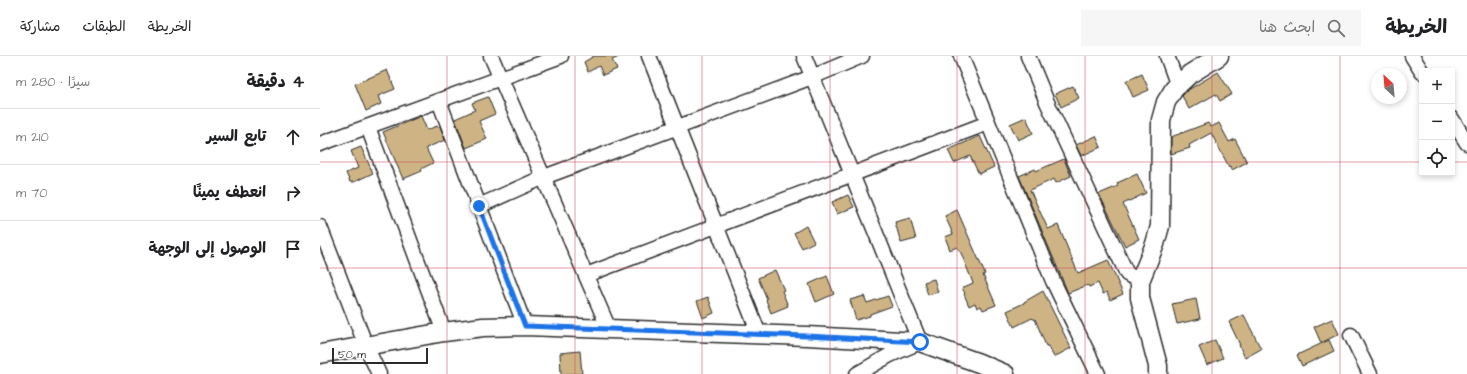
<!DOCTYPE html>
<html lang="ar">
<meta charset="utf-8">
<style>
body{margin:0;font-family:"Architects Daughter","Playpen Sans Arabic",sans-serif;background:#f6f6f6;color:#202124;direction:rtl}
.controls{position:absolute;right:12px;top:12px;display:grid;overflow:hidden;border-radius:0px;box-shadow:0 2px 6px #0003}
.controls button{width:36px;height:36px;display:grid;place-items:center;padding:0;border:0;border-bottom:1px solid #e0e0e0;background:#fff;color:#202124;font:20px sans-serif}
.compass{position:absolute;left:1051px;top:12px;width:36px;height:36px;border-radius:50%;background:#fff;box-shadow:0 2px 6px #0003;rotate:334deg}
.scale{position:absolute;left:12px;bottom:10px;width:96px;box-sizing:border-box;padding-left:4px;border:2px solid #2b2b2b;border-top:0;font-size:11px;line-height:14px;white-space:nowrap;color:#2b2b2b;-webkit-text-stroke:3px #fff;paint-order:stroke}
.stop{position:absolute;width:12px;height:12px;margin:-9px;border:3px solid #1a73e8;border-radius:50%;background:#fff}
.stop.end{background:#1a73e8;border-color:#fff;box-shadow:0 1px 4px #0008}
.list{margin:0;padding:0;list-style:none}
h2{display:flex;justify-content:space-between;align-items:center;height:52px;margin:0;padding:0 16px;font-size:17px}
h2 small{font-size:13px;font-weight:400;color:#757577}
.list li{display:grid;grid-template-columns:26px 1fr auto;gap:12px;align-items:center;box-sizing:border-box;height:56px;padding:0 16px;border-top:1px solid #e0e0e0}
.list b{display:block;font-size:15px;white-space:nowrap}
.list em{font-size:13px;font-style:normal;color:#757577}
.icon{flex:none;width:22px;height:22px;fill:none;stroke:currentColor;stroke-width:2;stroke-linecap:round;stroke-linejoin:round}
.map{position:relative;flex:none;width:1147px;height:318px;overflow:hidden;direction:ltr}
header{display:flex;align-items:center;gap:24px;box-sizing:border-box;height:56px;padding:0 20px;background:#fff;border-bottom:1px solid #e0e0e0}
header strong{font-size:19px}
nav{display:flex;gap:22px;margin-inline-start:auto;font-size:14px}
.search{width:280px;height:36px;background:#f6f6f6;display:flex;align-items:center;gap:10px;box-sizing:border-box;padding:0 14px;border-radius:0px;color:#757577;font-size:15px}
main{display:flex}
aside{flex:1;background:#fff}
.map>svg:first-child{display:block}
.building{fill:#ceb484;stroke:#2b2b2b}
.lines{fill:none;stroke-linecap:round;stroke-linejoin:round}
.minor-casing{stroke:#2b2b2b;stroke-width:17}
.tertiary-casing{stroke:#2b2b2b;stroke-width:21}
.minor{stroke:#fff;stroke-width:14}
.tertiary{stroke:#fff;stroke-width:18}
.route{stroke:#1a73e8;stroke-width:5}
.grid{fill:none;stroke:#d1495b;stroke-width:1;stroke-opacity:0.55}
</style>
<header>
<strong>الخريطة</strong>
<div class="search"><svg class="icon" aria-label="search" viewBox="0 0 24 24"><circle cx="10" cy="10" r="6"/><path d="M15 15l6 6"/></svg>ابحث هنا</div>
<nav><a>الخريطة</a><a>الطبقات</a><a>مشاركة</a></nav>
</header>
<main>
<div class="map">
<svg width="1147" height="318" viewBox="0 0 1147 318">
<rect width="100%" height="100%" fill="#fff"/>
<filter id="ink" filterUnits="userSpaceOnUse"><feTurbulence type="fractalNoise" baseFrequency=".025" numOctaves="2"/><feDisplacementMap in="SourceGraphic" scale="8" xChannelSelector="R" yChannelSelector="G"/><feConvolveMatrix kernelMatrix="1 2 1 2 8 2 1 2 1" color-interpolation-filters="sRGB"/></filter>
<g filter="url(#ink)">
<path class="building" d="M274 0H301L292 4 297 13 283 19 279 10 268 16 264 6Z
M67 14 75 33 58 40 61 48 46 55 35 28Z
M898 16 912 38 900 45 896 38 869 53 862 40 868 34Z
M822 18 829 34 813 41 806 25Z
M753 30 759 42 741 51 735 38Z
M168 41 175 58 159 65 167 83 146 92 135 63 155 54 152 47Z
M101 60 107 74 117 70V71L120 70 125 84 106 92 113 107 101 113 102 115 83 123 63 76Z
M706 61 713 77 698 84 690 68Z
M888 67 891 71 899 67 909 86 915 83 927 106 912 114 910 110 909 111 891 77 869 89 870 92 851 98V81Z
M660 80 674 111 659 118 650 100 634 107 628 94Z
M776 80 781 91 761 100 756 89Z
M41 91 53 117 34 126H30L26 117 38 112 31 95Z
M744 103 751 120 736 127 734 123 710 134 728 173 738 169 758 217 788 204 803 238 790 244 787 236 783 238 778 227 769 231 768 229 748 237 699 120 715 113 716 115Z
M817 118 826 137 803 148 819 183 805 190 779 138 798 130 797 127Z
M528 139 534 151 517 158 512 146Z
M637 154 665 218 663 219 676 249 663 254 661 250 657 252 655 247 649 250 644 238 645 237 642 232 653 227 641 197 637 191 630 194 625 181 633 178 625 160Z
M590 162 596 183 581 187 575 166Z
M486 170 494 186 482 192 474 177Z
M455 214 464 234 462 235 468 250 451 257 446 244 447 243 438 222Z
M507 220 514 238 496 246 489 228Z
M614 223 618 236 608 239 604 226Z
M723 235 751 292 734 301 728 290H726L715 263H713L712 262 694 271 687 255 704 247V246Z
M544 240 547 247 568 240 572 250 550 258V260L536 264 530 244Z
M388 241 394 257 383 262 377 245Z
M876 243 880 263 857 268 852 248Z
M924 259 941 293 925 302 919 289H920L909 266Z
M1012 263 1019 278 1001 287 994 271Z
M895 284 903 302 887 309 879 291Z
M1009 284 1014 295 982 310 977 299Z
M260 295 262 318H241L240 297Z"/>
<g class="lines">
<g class="minor-casing">
<path id="minor" d="M171 0 289 273
M329 0 439 278
M484 0 600 286 570 299 537 318
M641 0 733 225 778 318
M708 0 727 46 807 218 820 225
M847 0 858 30
M1092 0 1102 16
M119 45 205 270
M1132 63 1147 87
M48 71 124 276
M0 88 241 0
M159 150 224 121 492 21 542 0
M0 171 46 290 59 318
M266 219 668 67
M1031 279 1050 318"/>
</g>
<g class="tertiary-casing">
<path id="tertiary" d="M0 298 124 276 163 271 205 270 487 280 600 286 659 307 685 318
M838 318V310L820 242V225L835 188 840 170 841 64 846 46 854 33 870 18 899 0"/>
</g>
<use href="#minor" class="minor"/>
<use href="#tertiary" class="tertiary"/>
</g>
</g>
<g class="lines" filter="url(#ink)">
<path class="route" d="M159 150 205 270 487 280 600 286"/>
</g>
<path class="grid" d="M127 0V318M255 0V318M382 0V318M510 0V318M637 0V318M765 0V318M892 0V318M1020 0V318M0 106H1102M1132 106H1147M0 212H1147"/>
</svg>
<div class="controls">
<button>+</button>
<button>−</button>
<button><svg class="icon" aria-label="locate" viewBox="0 0 24 24"><circle cx="12" cy="12" r="6"/><path d="M12 2v4M12 18v4M2 12h4M18 12h4"/></svg></button>
</div>
<svg class="compass" viewBox="-18 -18 36 36"><path d="M0-13l5 13h-10z" fill="#e53935"/><path d="M0 13l5-13h-10z" fill="#757577"/></svg>
<div class="scale">50 m</div>
<div class="stop" style="left:600px;top:286px"></div>
<div class="stop end" style="left:159px;top:150px"></div>
</div>
<aside>
<h2>4 دقيقة<small>سيرًا · 280 m</small></h2>
<ul class="list">
<li><svg class="icon" aria-label="ahead" viewBox="0 0 24 24"><path d="M12 20V5M6 11l6-6 6 6"/></svg><div><b>تابع السير</b></div><em>210 m</em></li>
<li><svg class="icon" aria-label="right" viewBox="0 0 24 24"><path d="M7 20v-9h11M14 6l5 5-5 5"/></svg><div><b>انعطف يمينًا</b></div><em>70 m</em></li>
<li><svg class="icon" aria-label="arrive" viewBox="0 0 24 24"><path d="M6 21V4h12l-3 4 3 4H6"/></svg><div><b>الوصول إلى الوجهة</b></div></li>
</ul>
</aside>
</main>
